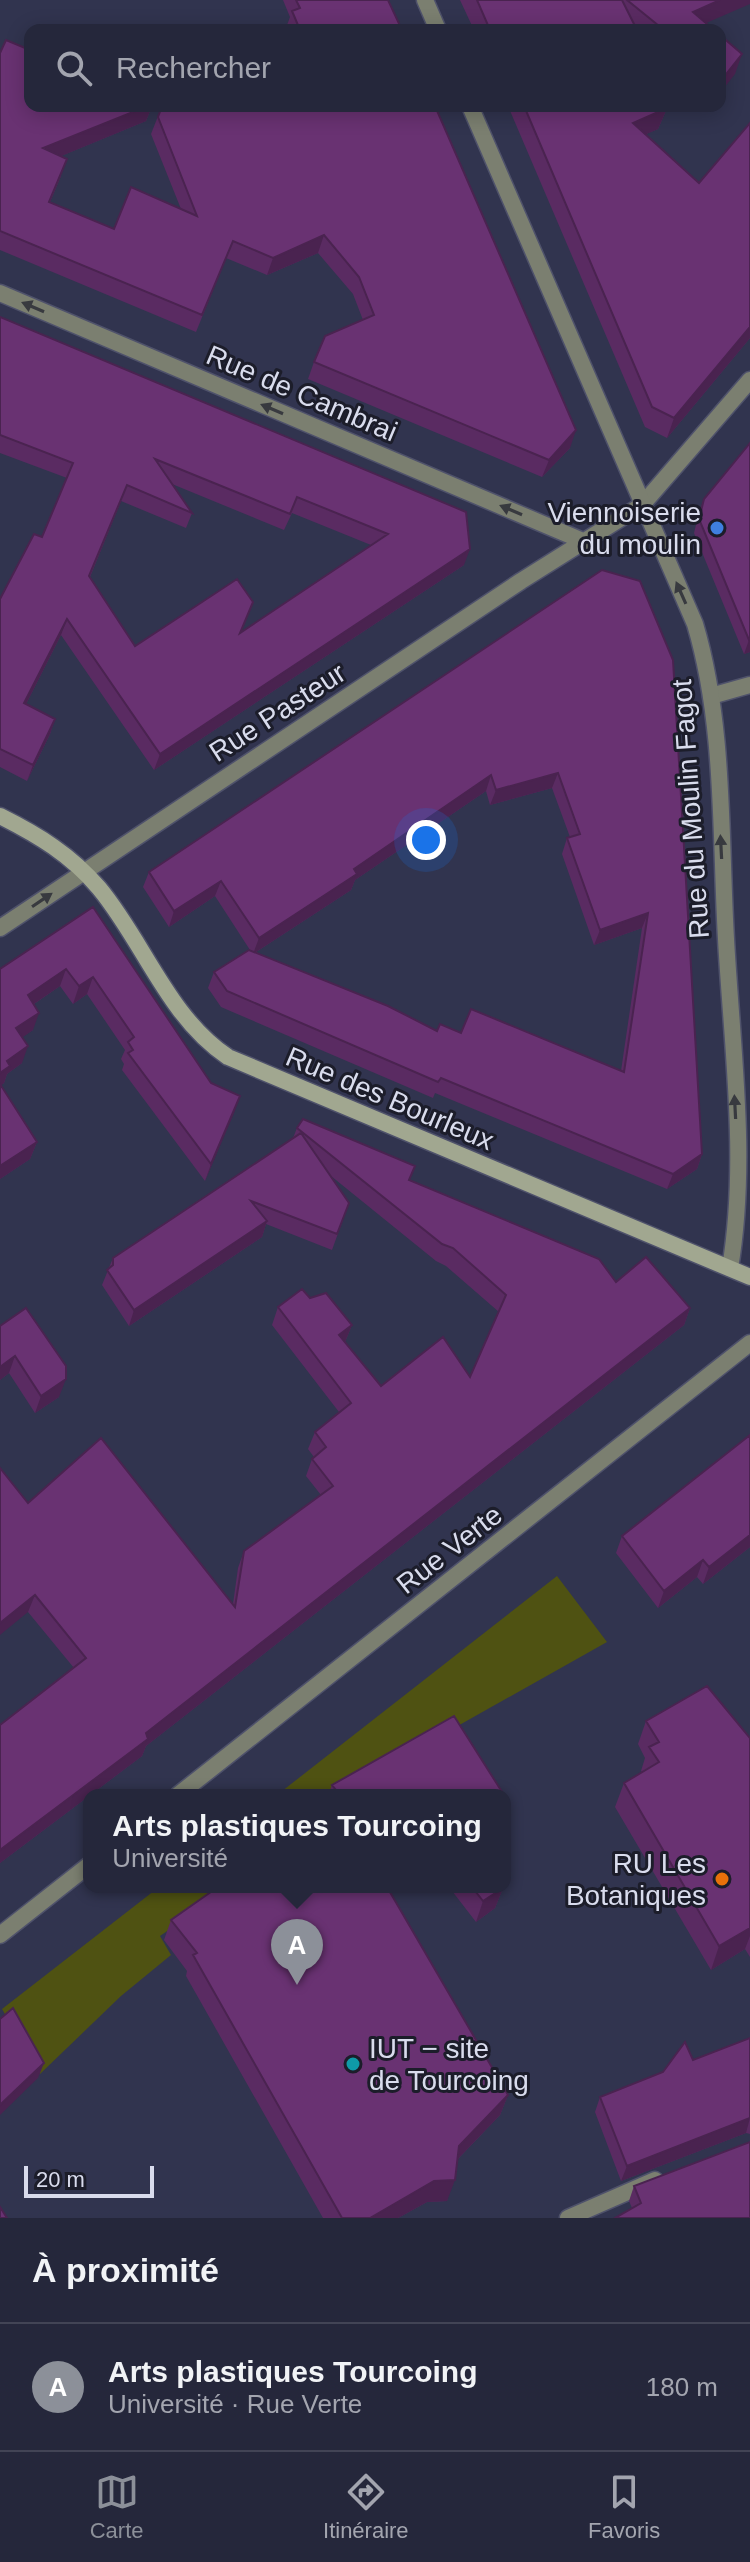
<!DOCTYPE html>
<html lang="fr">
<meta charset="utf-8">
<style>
body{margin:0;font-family:Arial,sans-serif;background:#313346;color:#f1f3f6}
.scale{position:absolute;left:24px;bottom:20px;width:130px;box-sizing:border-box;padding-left:8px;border:4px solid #d9dced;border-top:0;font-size:22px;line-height:28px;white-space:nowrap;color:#d9dced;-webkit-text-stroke:6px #1c1d2a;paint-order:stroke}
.you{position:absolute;left:426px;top:840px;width:28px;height:28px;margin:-20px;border:6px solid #fff;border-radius:50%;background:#1a73e8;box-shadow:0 0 0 12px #1a73e833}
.badge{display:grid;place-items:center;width:52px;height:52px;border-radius:50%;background:#8c9099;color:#fff;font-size:26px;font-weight:700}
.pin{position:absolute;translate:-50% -66px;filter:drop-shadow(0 2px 4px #0008)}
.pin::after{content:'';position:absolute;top:42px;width:28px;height:24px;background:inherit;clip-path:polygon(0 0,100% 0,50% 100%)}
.popup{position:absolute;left:83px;top:1789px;width:428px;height:104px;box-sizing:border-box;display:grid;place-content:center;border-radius:16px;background:#25273b;filter:drop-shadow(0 2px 6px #0005);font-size:26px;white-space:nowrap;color:#a3a5af}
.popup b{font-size:30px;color:#f1f3f6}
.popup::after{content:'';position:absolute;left:50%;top:100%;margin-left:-16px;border:16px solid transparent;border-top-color:#25273b}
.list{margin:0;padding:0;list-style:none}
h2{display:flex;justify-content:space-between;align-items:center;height:104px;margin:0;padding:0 32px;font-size:34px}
h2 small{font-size:26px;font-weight:400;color:#a3a5af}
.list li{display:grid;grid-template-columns:52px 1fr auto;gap:24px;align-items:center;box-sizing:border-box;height:128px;padding:0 32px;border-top:2px solid #424455}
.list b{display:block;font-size:30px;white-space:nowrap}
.list p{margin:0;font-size:26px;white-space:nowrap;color:#a3a5af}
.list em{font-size:26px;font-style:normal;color:#a3a5af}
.icon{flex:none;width:44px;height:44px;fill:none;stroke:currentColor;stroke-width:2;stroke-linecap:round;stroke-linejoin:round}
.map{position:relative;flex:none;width:750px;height:2218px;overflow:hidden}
.search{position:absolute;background:#25273b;box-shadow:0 4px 20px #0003;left:24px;right:24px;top:24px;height:88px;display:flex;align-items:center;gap:20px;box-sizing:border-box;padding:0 28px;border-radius:16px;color:#a3a5af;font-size:30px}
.sheet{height:232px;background:#25273b}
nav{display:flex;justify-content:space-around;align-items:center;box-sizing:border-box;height:112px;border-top:2px solid #424455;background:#25273b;font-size:22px;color:#a3a5af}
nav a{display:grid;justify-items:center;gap:4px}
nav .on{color:#8c9099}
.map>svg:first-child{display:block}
.green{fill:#4f5212}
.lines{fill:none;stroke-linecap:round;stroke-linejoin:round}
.service-casing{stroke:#4f526b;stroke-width:19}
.minor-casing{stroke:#4f526b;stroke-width:19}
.tertiary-casing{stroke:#4f526b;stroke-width:19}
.secondary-casing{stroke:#4f526b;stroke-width:19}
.service{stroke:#7b7f70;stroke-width:16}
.minor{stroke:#7b7f70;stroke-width:16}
.tertiary{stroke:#7b7f70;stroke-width:16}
.secondary{stroke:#a1a790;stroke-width:16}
.wall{fill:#5a2b62;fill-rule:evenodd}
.shaded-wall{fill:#4a2350}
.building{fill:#693272;stroke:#4a2350;stroke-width:2;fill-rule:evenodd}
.oneway{fill:#383a3f}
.shop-dot{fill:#3f7fe0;stroke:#1c1d2a;stroke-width:3}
.food-dot{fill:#e8710a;stroke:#1c1d2a;stroke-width:3}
.culture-dot{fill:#0f9aa8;stroke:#1c1d2a;stroke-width:3}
.labels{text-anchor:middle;stroke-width:6;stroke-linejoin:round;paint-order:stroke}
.street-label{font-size:28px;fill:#d9dced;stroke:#1c1d2a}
.poi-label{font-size:28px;fill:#d9dced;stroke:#1c1d2a;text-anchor:end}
</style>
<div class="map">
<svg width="750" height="2218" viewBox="0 0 750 2218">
<rect width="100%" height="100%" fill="#31344f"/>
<path class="green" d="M557 1576 607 1642 335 1795H277Z
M159 1887H231L160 1936 171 1955 121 1996 40 2074 2 2009Z"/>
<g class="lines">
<g class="service-casing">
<path id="service" d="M711 696 750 685"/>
</g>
<g class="minor-casing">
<path id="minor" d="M0 293 583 541
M0 928 521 581 642 505 750 380
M568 2218 655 2180"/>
</g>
<g class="tertiary-casing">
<path id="tertiary" d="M425 0 438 30
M470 106 695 624C725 725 720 835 726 939 732 1048 748 1161 730 1268
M178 1795 750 1343
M0 1935 89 1865"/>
</g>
<g class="secondary-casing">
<path id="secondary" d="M0 816C38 835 71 855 99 888 144 942 168 1017 228 1057L750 1277"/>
</g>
<use href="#service" class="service"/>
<use href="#minor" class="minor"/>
<use href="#tertiary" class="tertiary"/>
<use href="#secondary" class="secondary"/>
</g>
<path class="wall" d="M283 0H388L402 30H286V28L290 17Z
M460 0H750L706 23 714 30H474Z
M0 53 30 106H152L146 121 61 156V176L50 202 114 229 181 209 151 134 162 106H435L570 448 542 477 308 379 314 362 363 320 353 294 318 253 267 275 226 258 196 332 0 250Z
M508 106H668L658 129 646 134 750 338 667 438 645 427Z
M0 317 464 565 154 770 61 635 26 704 55 719 50 734 27 781 0 767V599L42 537 67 478 0 453ZM172 484 284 530 292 513 371 545 241 632 247 617 135 646 90 577 121 501 186 528 192 513Z
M750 443V652L744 654 694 533 699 513 704 499Z
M602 570 702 1154 697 1169 667 1189 435 1093 433 1098 221 1007 208 988 214 972 250 950 215 896 169 927 143 887 149 872ZM552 788 570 837 567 838 562 854 594 945 642 928 621 1071 461 1033 437 1031 256 952 351 890 355 880 486 791 490 805Z
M93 907 211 1083 240 1096 205 1181 122 1070 124 1064 121 1059 125 1050 87 994 73 1004 60 986 34 1004 33 1030 22 1037V1063L7 1074 4 1083 1 1085 37 1142 30 1159 0 1179V969Z
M297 1128 410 1180 616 1282 690 1308 684 1325 146 1746 142 1756 0 1863V1725L74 1668 28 1612V1503L233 1604 238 1568 244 1551 321 1495 306 1476 312 1459 314 1457 308 1449 315 1432 339 1412 272 1325 278 1307 310 1298 352 1325 345 1342 381 1386 470 1377 499 1312 446 1266 436 1261 331 1176 349 1203 332 1250 266 1224 262 1237 129 1326 102 1285 113 1258 293 1138Z
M0 1326 59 1397 35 1413 9 1373 0 1380Z
M750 1435V1547L703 1584 697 1577 658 1608 616 1553 622 1536Z
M646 1721 750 1738V1957L745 1949 711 1970 615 1807 624 1783 642 1772 641 1771 645 1758 638 1744Z
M332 1785 504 1795H328Z
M218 1887H394L389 1890 508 2095 500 2115 457 2160 447 2201 427 2202 398 2218H323L186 1976 187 1971 164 1940 171 1920Z
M449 1887H502L503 1888 495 1908 476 1922Z
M750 2038V2134L746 2133 621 2181 595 2112 600 2097Z
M750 2142 632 2208 629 2201 634 2186Z"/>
<path class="shaded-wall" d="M720 0H750V4L690 30 693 12Z
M742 54 735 74 720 93V86L723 78Z
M148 106H152L146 121 37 166 43 148Z
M661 106H668L658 129 626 143 633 123Z
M324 235 318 253 267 275 273 258Z
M750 327V338L667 438 674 418Z
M576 430 570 448 542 477 549 460Z
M470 549 464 565 154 770 160 754Z
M67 619 61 635 19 718 24 703Z
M750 639V652L744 654 749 640Z
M55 719 50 734 27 781 33 765Z
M558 773 552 788 490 805 496 790Z
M491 775 486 791 355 880 351 890 253 954 259 938 354 869Z
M221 881 215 896 169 927 174 911Z
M648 913 642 928 594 945 600 930Z
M66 969 60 986 22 1012 28 995Z
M93 977 87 994 73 1004 79 986Z
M39 1013 33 1030 10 1046 16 1028Z
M28 1046 22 1063 7 1074 4 1083 0 1086V1073L7 1061Z
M240 1096 234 1113 205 1181 211 1164Z
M37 1142 30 1159 0 1179V1166Z
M702 1154 697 1169 667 1189 673 1174Z
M267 1221 262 1237 129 1326 134 1310Z
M690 1308 684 1325 146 1746 142 1756 0 1863V1850L146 1733Z
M352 1325 345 1342 339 1335Z
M15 1356 9 1373 0 1380V1367Z
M66 1379 59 1397 35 1413 41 1396Z
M750 1535V1547L703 1584 709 1567Z
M703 1560 697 1577 658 1608 664 1591Z
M35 1595 28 1612 0 1635V1623Z
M503 1888 495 1908 476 1922 483 1901Z
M750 1928V1936L745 1949 711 1970 719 1946Z
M44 2063 38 2078 0 2115V2105Z
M508 2095 500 2115 451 2166 459 2146Z
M750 2118 746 2133 621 2181 627 2166Z
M455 2180 447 2201 427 2202 398 2218H370L434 2181Z"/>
<path class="building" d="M296 0H388L402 30H300L292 11 300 8Z
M477 0H622L637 30H490Z
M627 0H720L693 12 714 30H664Z
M720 35 742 54 723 78 720 75Z
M6 40 30 50V106H148L43 148 67 159 49 202 114 229 131 187 197 216 158 117 162 106H435L576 430 549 460 314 362 325 336 374 315 359 277 324 235 273 258 233 241 202 315 0 231V53Z
M524 106H663L665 109 633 123 699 183 750 123V327L674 418 652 407Z
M0 317 466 512 470 549 160 754 67 619 24 703 55 719 33 765 0 749V599L34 534 42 537 73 463 0 435ZM155 459 290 514 297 497 388 534 240 633 253 602 237 579 135 646 89 576 127 485 192 513Z
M750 443V639L749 640 699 519 704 499Z
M602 570 640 581 673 660 702 1154 673 1174 441 1078 438 1082 227 991 214 972 249 950 388 1006 437 1031 440 1024 461 1033 471 1009 624 1072 648 913 600 930 567 838 580 834 558 773 496 790 491 775 354 869 357 874 259 938 221 881 174 911 149 872Z
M93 907 211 1083 240 1096 211 1164 128 1053 133 1050 128 1042 134 1037 93 977 79 986 66 969 28 995 39 1013 16 1028 28 1046 7 1061 10 1066 0 1073V969Z
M0 1084 37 1142 0 1166Z
M303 1119 415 1166 409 1180 599 1259 616 1282 646 1257 690 1308 146 1733 148 1739 0 1850V1725L86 1658 35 1595 0 1623V1468L28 1503 101 1438 235 1607 244 1551 333 1486 312 1459 326 1447 315 1432 351 1403 278 1307 302 1289 310 1298 326 1293 352 1325 339 1335 381 1386 443 1337 470 1377 506 1295 453 1248 442 1244 297 1128Z
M301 1133 349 1203 337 1234 251 1201 267 1221 134 1310 107 1270 113 1265V1258Z
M26 1308 66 1366V1379L41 1396 15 1356 0 1367V1326Z
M750 1435V1535L709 1567 703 1560 664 1591 622 1536Z
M707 1686 750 1738V1928L719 1946 624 1783 659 1762 649 1747 659 1742 646 1721Z
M454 1716 504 1795H340L332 1785Z
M218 1887H387L508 2095 459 2146 455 2180 434 2181 370 2218H342L193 1955 197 1953 171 1920Z
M472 1887H502L503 1888 483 1901Z
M13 2008 44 2063 0 2105V2019Z
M750 2038V2118L627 2166 600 2097 663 2072 685 2042 693 2060Z
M750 2142V2218H615L641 2203 634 2186Z
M0 2207 7 2218H0Z"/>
<defs><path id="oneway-solid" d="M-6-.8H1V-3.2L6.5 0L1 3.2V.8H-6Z" transform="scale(2)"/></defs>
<g class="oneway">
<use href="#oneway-solid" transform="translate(33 307) rotate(-157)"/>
<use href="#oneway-solid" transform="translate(272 409) rotate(-157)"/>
<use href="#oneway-solid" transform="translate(511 510) rotate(-157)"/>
<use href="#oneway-solid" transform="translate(681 593) rotate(-114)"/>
<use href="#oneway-solid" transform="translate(721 847) rotate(-93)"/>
<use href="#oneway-solid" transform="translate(42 900) rotate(-34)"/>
<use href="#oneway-solid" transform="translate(735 1107) rotate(-93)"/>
</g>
<circle class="shop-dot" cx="717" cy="528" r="8"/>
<circle class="food-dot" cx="722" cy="1879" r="8"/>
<circle class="culture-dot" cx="353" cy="2064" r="8"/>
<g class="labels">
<g class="street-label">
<text transform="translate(302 393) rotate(23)" y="10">Rue de Cambrai</text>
<text transform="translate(277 712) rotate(-33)" y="10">Rue Pasteur</text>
<text transform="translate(690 809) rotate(-94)" y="10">Rue du Moulin Fagot</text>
<text transform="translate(390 1098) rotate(23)" y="10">Rue des Bourleux</text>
<text transform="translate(449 1549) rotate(-38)" y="10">Rue Verte</text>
</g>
<g class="poi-label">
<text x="701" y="522">Viennoiserie<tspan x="701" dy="32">du moulin</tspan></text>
<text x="706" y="1873">RU Les<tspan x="706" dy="32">Botaniques</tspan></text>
<text x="369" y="2058" text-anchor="start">IUT − site<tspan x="369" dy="32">de Tourcoing</tspan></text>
</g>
</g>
</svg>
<div class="scale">20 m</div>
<div class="you"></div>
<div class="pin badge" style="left:297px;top:1985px">A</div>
<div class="popup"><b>Arts plastiques Tourcoing</b>Université</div>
<div class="search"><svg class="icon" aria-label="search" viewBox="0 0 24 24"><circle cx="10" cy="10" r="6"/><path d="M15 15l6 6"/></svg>Rechercher</div>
</div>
<section class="sheet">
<h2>À proximité<small></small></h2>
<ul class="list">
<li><span class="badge">A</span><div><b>Arts plastiques Tourcoing</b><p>Université · Rue Verte</p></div><em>180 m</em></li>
</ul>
</section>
<nav>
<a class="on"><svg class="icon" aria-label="map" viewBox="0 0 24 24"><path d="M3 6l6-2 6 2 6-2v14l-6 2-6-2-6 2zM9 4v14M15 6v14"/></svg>Carte</a>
<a><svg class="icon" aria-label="directions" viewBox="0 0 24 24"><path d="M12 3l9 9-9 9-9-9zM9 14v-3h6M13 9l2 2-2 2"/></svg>Itinéraire</a>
<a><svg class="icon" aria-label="saved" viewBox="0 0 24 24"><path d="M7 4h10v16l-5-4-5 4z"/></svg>Favoris</a>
</nav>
